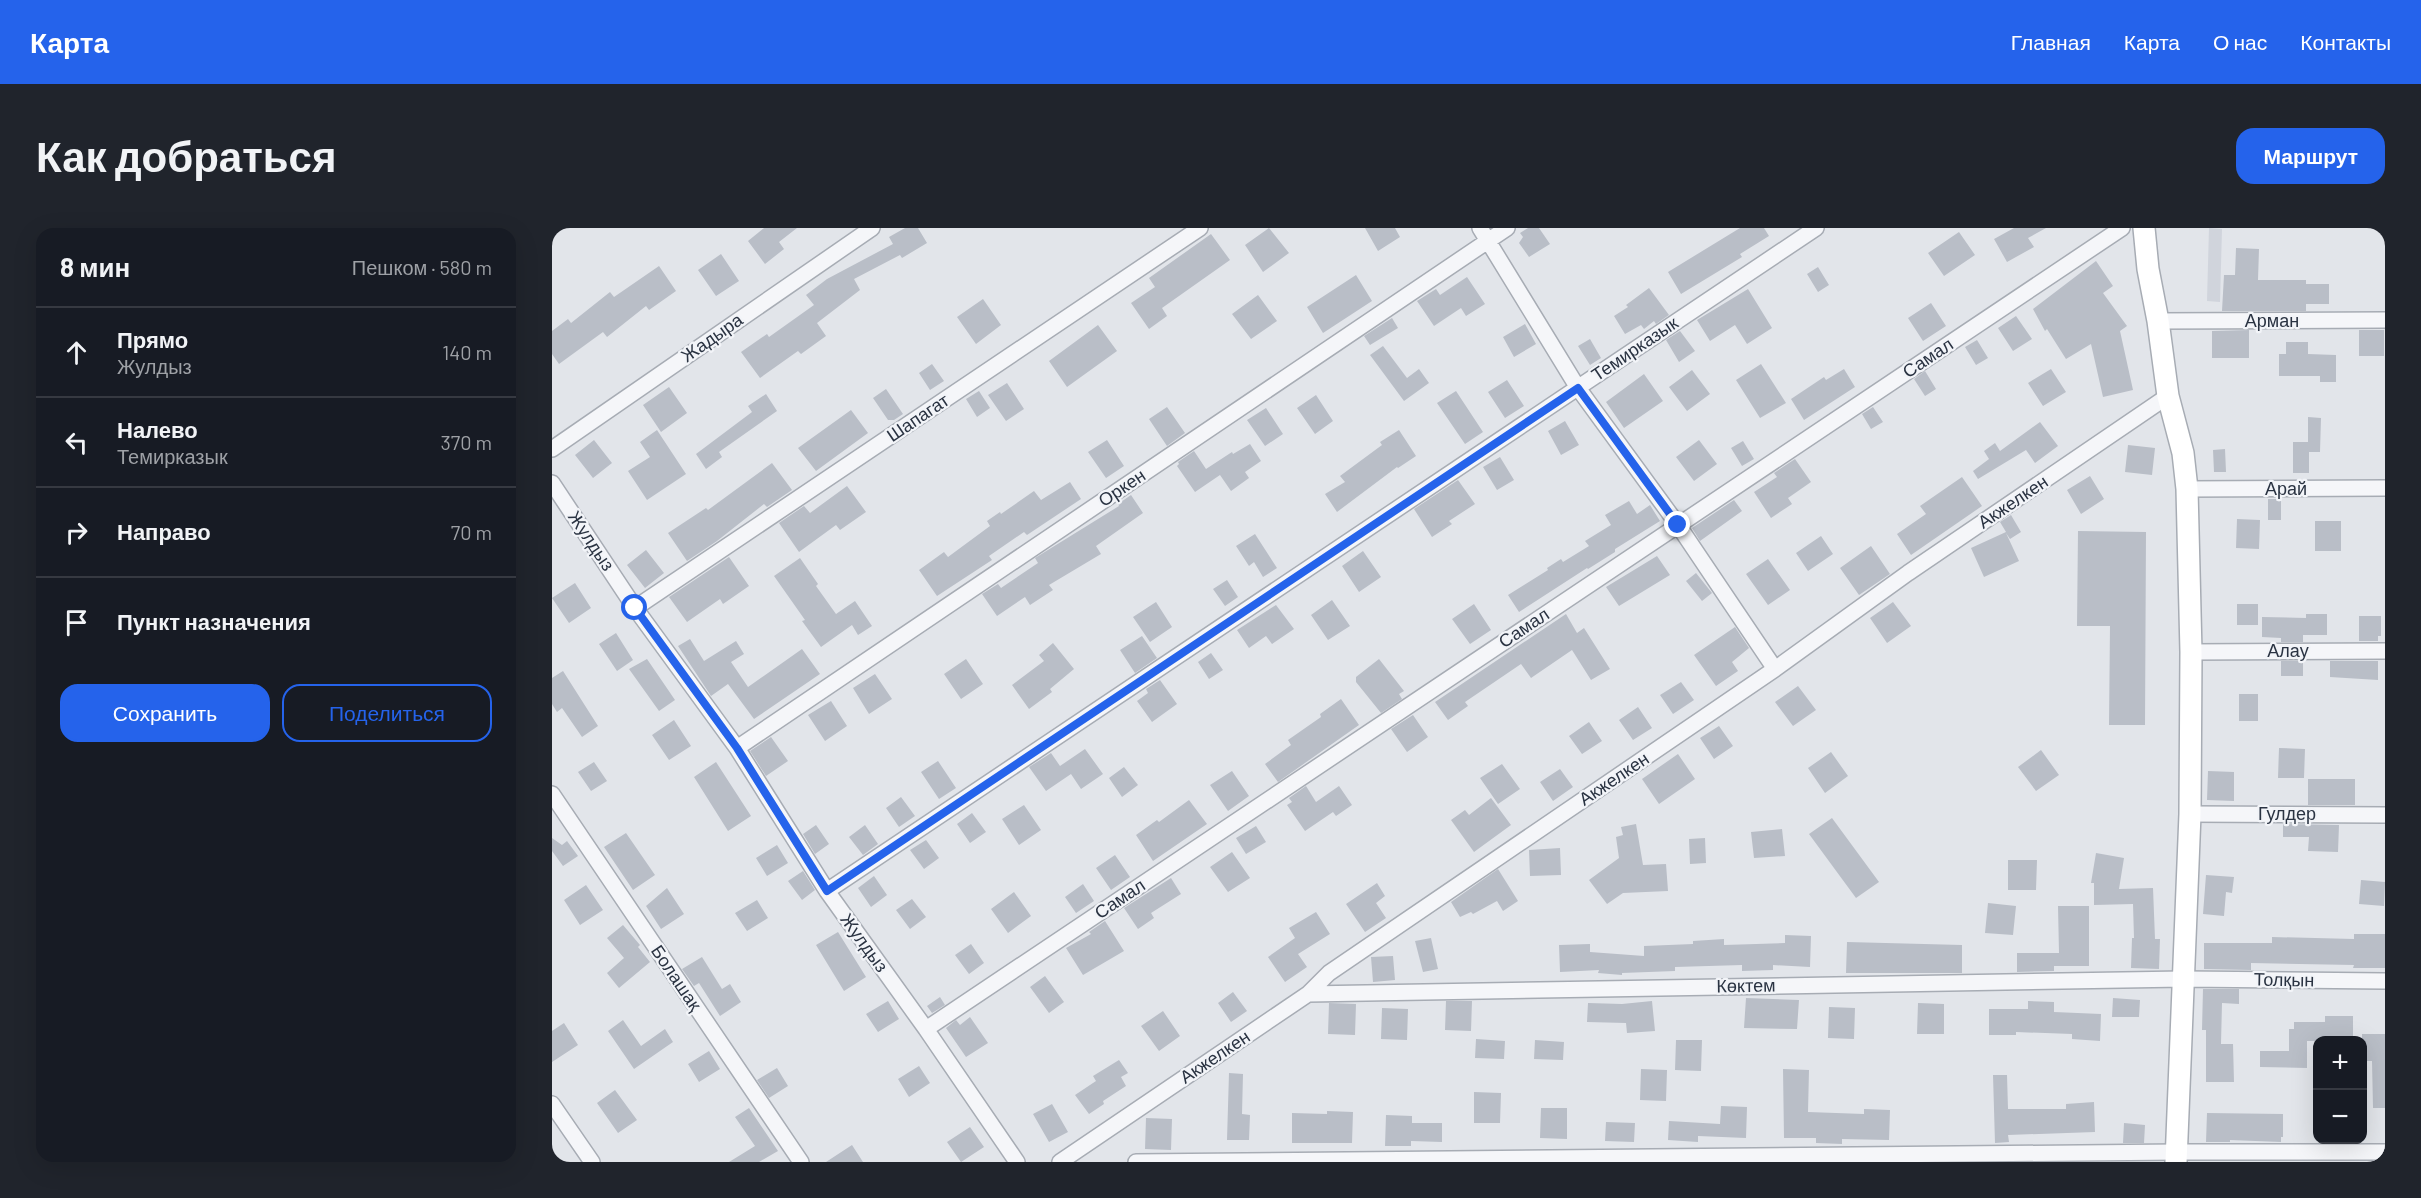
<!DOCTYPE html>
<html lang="ru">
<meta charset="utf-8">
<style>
body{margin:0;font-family:Barlow,sans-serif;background:#20242c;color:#f1f3f6}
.controls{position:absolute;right:18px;bottom:18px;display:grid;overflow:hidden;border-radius:12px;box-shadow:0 6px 24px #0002}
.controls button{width:54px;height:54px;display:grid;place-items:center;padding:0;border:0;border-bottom:2px solid #363941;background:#171b24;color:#f1f3f6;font:30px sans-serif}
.stop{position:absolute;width:18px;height:18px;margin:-14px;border:4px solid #2563eb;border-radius:50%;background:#fff}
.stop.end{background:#2563eb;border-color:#fff;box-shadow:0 2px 6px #0008}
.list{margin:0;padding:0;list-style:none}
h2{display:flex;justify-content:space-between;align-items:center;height:78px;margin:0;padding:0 24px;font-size:26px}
h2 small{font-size:20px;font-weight:400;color:#9ea1a6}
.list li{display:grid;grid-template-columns:39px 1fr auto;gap:18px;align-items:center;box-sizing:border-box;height:90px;padding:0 24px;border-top:2px solid #363941}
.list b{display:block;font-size:22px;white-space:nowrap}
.list p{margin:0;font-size:20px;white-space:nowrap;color:#9ea1a6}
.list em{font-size:20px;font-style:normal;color:#9ea1a6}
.actions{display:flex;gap:12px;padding:18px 24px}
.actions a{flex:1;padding:14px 0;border:2px solid #2563eb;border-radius:18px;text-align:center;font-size:21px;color:#2563eb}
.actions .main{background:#2563eb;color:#fff}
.icon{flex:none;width:33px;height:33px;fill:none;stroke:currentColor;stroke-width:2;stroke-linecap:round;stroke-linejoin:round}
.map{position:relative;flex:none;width:1833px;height:934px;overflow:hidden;border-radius:18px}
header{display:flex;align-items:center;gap:36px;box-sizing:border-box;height:84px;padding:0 30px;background:#2563eb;color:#fff}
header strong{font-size:28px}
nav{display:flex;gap:33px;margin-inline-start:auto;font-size:21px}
.intro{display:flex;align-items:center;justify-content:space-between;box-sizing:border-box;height:144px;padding:0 36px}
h1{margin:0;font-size:42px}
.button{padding:15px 27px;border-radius:18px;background:#2563eb;color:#fff;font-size:21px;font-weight:700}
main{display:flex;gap:36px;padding:0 36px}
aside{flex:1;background:#171b24;border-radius:18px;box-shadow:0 6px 24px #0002}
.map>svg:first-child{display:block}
.built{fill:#d0d4dc}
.building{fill:#b9bec7}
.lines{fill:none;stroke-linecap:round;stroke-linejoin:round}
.street-casing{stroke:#a7acb4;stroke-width:18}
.secondary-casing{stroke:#a7acb4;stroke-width:24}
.street{stroke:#f5f6f9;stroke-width:15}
.secondary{stroke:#fff;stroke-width:21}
.route{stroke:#2563eb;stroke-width:8}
.labels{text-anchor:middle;stroke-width:4.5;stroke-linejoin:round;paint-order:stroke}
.street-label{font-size:18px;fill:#2a3342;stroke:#f2f4f8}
</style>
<header>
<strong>Карта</strong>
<nav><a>Главная</a><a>Карта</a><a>О нас</a><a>Контакты</a></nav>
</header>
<div class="intro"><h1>Как добраться</h1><a class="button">Маршрут</a></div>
<main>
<aside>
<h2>8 мин<small>Пешком · 580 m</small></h2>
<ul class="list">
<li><svg class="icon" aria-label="ahead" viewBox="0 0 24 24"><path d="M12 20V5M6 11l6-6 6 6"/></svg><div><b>Прямо</b><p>Жулдыз</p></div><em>140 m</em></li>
<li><svg class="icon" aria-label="left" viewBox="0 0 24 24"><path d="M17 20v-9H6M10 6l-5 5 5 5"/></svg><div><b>Налево</b><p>Темирказык</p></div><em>370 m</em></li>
<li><svg class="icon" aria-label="right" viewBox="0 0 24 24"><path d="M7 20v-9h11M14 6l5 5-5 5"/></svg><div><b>Направо</b></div><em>70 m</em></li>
<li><svg class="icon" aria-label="arrive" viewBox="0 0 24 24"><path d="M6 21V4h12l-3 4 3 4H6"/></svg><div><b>Пункт назначения</b></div></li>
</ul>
<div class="actions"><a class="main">Сохранить</a><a>Поделиться</a></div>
</aside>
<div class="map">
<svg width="1833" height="934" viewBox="0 0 1833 934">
<rect width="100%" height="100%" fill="#e2e5ea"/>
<path class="built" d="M1657 0 1670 1 1668 74 1655 73Z"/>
<path class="building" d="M212 0H245L227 14 232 21 213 36 196 13Z
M353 0H366L375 15 350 30 348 27 302 51 308 62 265 95 274 108 249 126 246 123 208 150 189 124 215 106 217 109 262 77 254 67 275 51 341 16 337 9Z
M717 0 737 25 711 44 693 17Z
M813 0H843L848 9 826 23Z
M976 0H987L998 16 977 29 967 15 971 9 968 5Z
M1188 0H1212L1217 8 1188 26 1190 29 1129 66 1116 44Z
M1462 0H1494L1476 10 1482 19 1455 34 1442 11Z
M1407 4 1423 27 1392 48 1376 25Z
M659 6 678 32 610 80 615 88 597 101 579 75 603 59 597 50Z
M1684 20 1707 21 1706 52H1754V56H1777V76H1754V83H1670L1672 47H1683Z
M169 26 187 53 164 68 146 42Z
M1544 33 1561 58 1551 65 1575 98 1568 103 1581 162 1551 169 1539 116 1514 131 1495 101 1493 103 1481 81Z
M107 38 124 63 97 82 94 78 55 109 51 104 7 136 0 126V103L16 91 19 95 58 64 62 69Z
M1266 39 1277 57 1266 64 1255 46Z
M804 47 820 73 771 105 755 79Z
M915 49 933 76 914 88 909 80 882 98 865 73 884 61 888 67Z
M1097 60 1117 87 1104 96 1102 93 1092 101 1089 97 1073 106 1062 88 1076 79 1074 77Z
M1196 61 1220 100 1195 116 1183 97 1158 113 1145 92Z
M706 67 725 93 699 111 680 86Z
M431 71 449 97 424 116 405 89Z
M1379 75 1394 98 1371 113 1356 90Z
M1464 88 1480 111 1461 123 1446 100Z
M840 90 846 100 818 117 812 108Z
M973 96 984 116 962 129 951 109Z
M546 97 565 123 515 159 497 133Z
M1697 102V130H1660V103Z
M1807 102H1832V128H1807Z
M1128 103 1143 123 1127 134 1114 112Z
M1038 111 1049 130 1038 137 1026 118Z
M1425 112 1436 130 1424 137 1413 119Z
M1734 114H1756V126L1784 127V154H1768V148H1727V126H1734Z
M831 118 855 150 867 141 877 155 852 173 818 127Z
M380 136 392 153 378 162 367 145Z
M1209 136 1234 175 1208 190 1184 152Z
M1292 141 1303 159 1252 192 1239 171 1272 149 1274 152Z
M1499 141 1514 164 1491 178 1476 155Z
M1140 142 1158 166 1135 183 1117 159Z
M1373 143 1384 161 1373 168 1362 151Z
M1092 146 1111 173 1072 200 1054 174Z
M955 152 972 178 953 190 936 164Z
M455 155 472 181 454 193 436 167Z
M117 159 135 185 109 204 91 177Z
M334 161 351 186 342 192H336L321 170Z
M427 163 438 180 425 189 414 171Z
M904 163 931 204 913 216 885 175Z
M214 166 225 183 167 224 170 229 154 241 144 226 200 184 196 178Z
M764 167 781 193 763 206 745 180Z
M615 179 633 205 615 218 597 191Z
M1321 179 1331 194 1319 201 1310 186Z
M714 180 731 206 713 218 695 192Z
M299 182 316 205 264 243 246 220Z
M1756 189 1769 190 1768 224H1757V245H1741V214H1756Z
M1013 193 1027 217 1009 227 996 203Z
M1488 194 1506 218 1483 235 1474 222 1426 251 1421 243 1437 231 1432 223 1443 215 1448 223Z
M105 202 134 246 95 272 76 243 98 229 88 214Z
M847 202 864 228 846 240 845 239 785 284 773 266 793 254 788 248 830 217 828 214Z
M42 212 60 235 41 250 23 227Z
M555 212 572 238 554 250 536 224Z
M1147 212 1165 236 1142 253 1124 229Z
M1191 213 1202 231 1190 238 1179 220Z
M698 216 709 233 693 244 697 250 679 263 668 247 643 264 625 238 627 236 626 234 642 223 654 241 680 224 681 226Z
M1576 217 1603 220 1600 247 1573 244Z
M1673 221 1674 244H1662L1661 222Z
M948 229 962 252 945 262 931 239Z
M1243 231 1259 254 1236 270 1240 276 1219 290 1202 264 1225 249 1222 245Z
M220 235 240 262 215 279 212 276 165 313 135 333 116 305 154 280 156 282Z
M1538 248 1552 271 1529 286 1515 262Z
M1410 249 1430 278 1359 327 1345 306 1374 286 1368 278Z
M906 252 923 276 897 293 900 296 880 309 862 281Z
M518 254 529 271 475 307 472 304 437 328 440 332 385 368 367 342 392 324 396 329 438 298 435 293 448 284 449 286 482 263 489 272Z
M295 258 314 284 288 302 284 297 247 324 227 295 252 278 258 285Z
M579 267 591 285 544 318 549 326 497 357 501 362 478 377 473 369 445 388 430 366 446 356 449 360 486 335 483 330 567 278 566 276Z
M1716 271H1729V292H1716Z
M1182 272 1190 283 1148 313 1140 300Z
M1077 273 1085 286 1098 277 1108 293 1063 321V324L1036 341 1035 340 967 384 956 367 996 342 995 340 1009 331 1011 334 1037 318 1033 313 1059 297 1053 287Z
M1459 287 1469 304 1458 311 1454 305 1467 333 1432 349 1419 320 1454 304 1448 294Z
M1685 291 1708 292 1707 321 1684 320Z
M1763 293H1789V323H1763Z
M1526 303 1594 304 1593 497H1557L1558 398H1525Z
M703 306 725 340 711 349 702 334 697 338 684 318Z
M1269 308 1281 326 1256 343 1244 325Z
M1319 318 1338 346 1307 367 1288 340Z
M94 322 112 345 93 360 75 337Z
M811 323 829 349 807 364 790 338Z
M1105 328 1118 347 1067 378 1054 359Z
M177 329 197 358 171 376 168 371 135 394 117 369Z
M248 330 266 356 264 358 284 386 303 373 320 398 306 407 300 397 269 419 250 393 253 392 222 348Z
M1216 331 1238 362 1216 377 1194 346Z
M1144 345 1160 365 1150 373 1134 353Z
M675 352 686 369 673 378 661 361Z
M23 355 39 380 17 395 0 370Z
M780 372 798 398 776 412 759 387Z
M604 374 620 399 598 414 581 389Z
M1341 374 1359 398 1335 415 1318 390Z
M922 376 939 402 918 416 900 391Z
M1685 376H1706V397H1685Z
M724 377 742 401 720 416 714 408 697 420 685 402Z
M1014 386 1025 405 1032 400 1058 441 1039 452 1020 422 979 450 969 436 913 474 916 478 896 492 883 474Z
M1754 386H1775V407H1751V414H1729V410L1710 409V389L1754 390Z
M1807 388H1829V408H1826V413H1807Z
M1183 399 1197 420 1180 434 1186 443 1164 458 1142 427Z
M64 405 81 432 65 443 47 416Z
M590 408 605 430 583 445 568 422Z
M138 411 152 433 184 413 192 426 179 434 196 459 250 421 268 446 202 491 176 456 159 468 126 418Z
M501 415 522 441 498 461 500 464 477 481 460 457 492 433 487 427Z
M659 425 671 442 657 451 646 434Z
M95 431 123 472 107 483 77 441Z
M414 431 431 456 409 471 392 446Z
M827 431 852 463 847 466 850 471 829 485 804 454V449Z
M1729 433H1751V448H1729Z
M1778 433H1826V452L1778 449Z
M11 443 46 498 30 509 10 480 5 484 0 476V450Z
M323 446 340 471 317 486 301 460Z
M608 452 625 476 600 494 585 473 596 465 594 461Z
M1129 454 1142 472 1121 486 1108 467Z
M1246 458 1264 482 1241 498 1223 474Z
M1687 466H1706V493H1687Z
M789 471 807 497 726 554 713 536 739 517 736 512 769 489 768 486Z
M279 473 295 498 273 513 256 487Z
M1086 479 1100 500 1081 512 1067 492Z
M861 487 876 509 855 524 839 501Z
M122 492 139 518 117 532 100 507Z
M1037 494 1050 513 1030 526 1017 508Z
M1167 498 1181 518 1162 531 1148 510Z
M219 509 236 533 214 548 198 523Z
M1727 520 1753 521 1752 550H1726Z
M533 521 551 546 529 561 519 546 494 563 477 539 499 525 508 538Z
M1489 522 1507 547 1484 563 1466 539Z
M1279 524 1296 548 1273 565 1256 540Z
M1126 526 1143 551 1107 576 1090 551Z
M386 533 404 560 387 571 369 544Z
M42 534 55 553 39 563 26 544Z
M164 534 199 588 176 603 142 549Z
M950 536 968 561 946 576 928 550Z
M572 539 586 557 570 569 557 550Z
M1008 541 1021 559 1001 573 988 554Z
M680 543 697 568 676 583 658 557Z
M1656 543 1682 544V573L1655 572Z
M1756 551H1803V577H1756Z
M754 558 764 574 787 558 800 577 784 588 781 584 753 603 735 577 740 574 737 570Z
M349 569 363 588 347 599 334 580Z
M939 570 959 597 922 624 899 592 913 582 917 587Z
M637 572 655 596 601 633 584 607 605 592 607 594Z
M472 577 489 602 467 617 450 591Z
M420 585 434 604 418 615 405 596Z
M1280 590 1327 654 1304 670 1257 606Z
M1084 596 1091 637 1114 636 1116 663 1071 665 1055 676 1037 652 1067 630 1064 609 1071 607 1069 599Z
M1731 596 1787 597 1786 624 1756 623 1757 609H1731Z
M264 597 277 616 263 626 251 606Z
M313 597 326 616 311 627 297 609Z
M704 598 714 614 694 626 684 610Z
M1230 601 1233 628 1202 630 1199 604Z
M74 605 103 647 81 662 52 619Z
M0 610 10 617 15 613 26 628 11 638 0 623Z
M1153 610 1154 635 1138 636 1137 611Z
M374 612 387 630 372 641 358 622Z
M225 617 236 635 215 648 204 630Z
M1008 620 1009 647 978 648 977 622Z
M680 624 698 650 676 664 658 639Z
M1544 625 1572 630 1567 661 1601 660 1603 711H1608L1607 741 1579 740 1580 710H1582L1581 676 1542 677V655H1539Z
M563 627 578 649 559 662 544 640Z
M1456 632H1485L1484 662H1456Z
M946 641 966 673 951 683 945 673 921 686 919 684 908 689 899 674Z
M251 643 263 662 250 672 236 653Z
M1654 647 1682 649 1680 665 1674 664 1672 688 1651 686Z
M322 648 335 667 319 679 306 660Z
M619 650 629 666 599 685 602 690 586 701 572 680Z
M1809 652 1833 654 1832 678 1807 676Z
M825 655 833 668 824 675 834 690 813 704 794 676Z
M531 656 542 673 524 685 513 669Z
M34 657 51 682 28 697 12 672Z
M115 660 132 686 109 701 94 678Z
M462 664 479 688 456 705 439 681Z
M360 671 374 689 358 701 344 682Z
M205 672 216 690 195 703 183 685Z
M1436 675 1464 678 1461 707 1433 705Z
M1506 678H1537V738H1502V743L1465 744V725H1507Z
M764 684 778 706 746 726 755 739 733 754 716 729 743 710 737 700Z
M553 693 572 723 531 747 514 720 539 706 537 704Z
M71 697 88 717 86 719 98 734 67 760 55 745 72 730 55 710Z
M286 704 314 749 292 763 264 717Z
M1802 706H1833V740H1801L1802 737 1699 735V742L1652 741V715H1720V709L1802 711Z
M1233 707 1259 708 1258 739 1221 737V742L1190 743V737L1123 739V743L1070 745V747L1046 745 1047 742 1008 744 1007 717 1038 716V724L1092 728V718L1141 716V713L1172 711V717L1233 715Z
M879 710 886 741 871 744 863 713Z
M1295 714 1410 717V745H1294Z
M419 716 432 735 417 746 403 727Z
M841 728 843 752 821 754 819 729Z
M150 729 170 761 178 756 189 774 168 788 147 755 142 758 130 741Z
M493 748 512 774 497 785 478 759Z
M1651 761H1687V776L1670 775 1669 816H1681L1682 854H1654V802H1650Z
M681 764 695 783 679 794 666 775Z
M388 769 393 777 380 785 375 778Z
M1194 770 1247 772 1245 801 1192 800Z
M1561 770 1588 772 1587 789H1560Z
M336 773 347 791 326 804 314 786Z
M894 773H920L919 803 893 802Z
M1100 773 1103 803 1075 805 1074 795 1035 794 1036 775 1070 776Z
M1476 773 1502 774V784L1549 786 1548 813 1520 811V806L1464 804V807H1437V781H1476Z
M777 775 804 776 803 807 776 806Z
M1366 775 1392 776V806H1365Z
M1277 779 1303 780 1302 811 1276 810Z
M830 780 856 781 855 812 829 811Z
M611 783 628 808 607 823 589 798Z
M1773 788H1801V813H1755V840L1708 839V823H1737V801H1742V794H1773Z
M418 789 436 815 414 829 394 800 404 792 408 797Z
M71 792 89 818 113 801 121 814 82 841 56 803Z
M12 795 26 817 0 834V803Z
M1810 806H1833V880H1821L1820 833H1810Z
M924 811 953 813 952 831 923 830Z
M983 812 1012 814 1011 832 982 831Z
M1124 812H1150L1149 843 1123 842Z
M157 823 168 841 147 854 136 836Z
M567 832 576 845 569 849 574 858 551 873 552 876 537 886 523 867 544 853 541 848Z
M367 838 378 855 357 869 346 851Z
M225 840 236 858 217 870 205 852Z
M1089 841 1115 842 1114 873 1088 872Z
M1231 841 1257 842 1256 884 1312 886V881L1338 882 1337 912 1290 911V916L1264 915V910H1232Z
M677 845 691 846 690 886 698 887 697 912H675Z
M1441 847H1455L1456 881H1514V876L1542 874 1543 904 1456 907 1457 914 1443 915Z
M63 862 85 892 66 905 45 875Z
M922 864 949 865 948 895H922Z
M500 876 516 904 497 914 481 886Z
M1169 878 1195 879 1194 910 1146 908V914L1116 912 1117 893 1168 896Z
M197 880 226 923 207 934H177L203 918 183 889Z
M989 880H1015V911L988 910Z
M775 883 801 884 800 915H740V885L775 886Z
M1655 885 1731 886V909H1729V914L1678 912V914H1654Z
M834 887 860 888V895H890V914L859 913V918H833Z
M594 890 620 891 619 922 593 921Z
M1054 894 1083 895 1082 914 1053 913Z
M1572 895 1593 897 1592 915H1571Z
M418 899 432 919 409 934 395 914Z
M300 917 311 934H274Z"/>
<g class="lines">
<g class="street-casing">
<path id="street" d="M928 0 1026 160 1126 297 1223 441
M1606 93 1833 92
M0 221 320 0
M0 255 83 380 185 520 275 663 374 801 465 934
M1635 261 1833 260
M83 380 648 0
M1639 424 1833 423
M185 520 955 0
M0 566 249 934
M1638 586 1833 587
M275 663 1264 0
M756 766 1631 751 1833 753
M374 801 1570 0
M0 876 40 934
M508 934 756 766 777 745 1223 441 1356 345 1616 168
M584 934 1625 924H1833"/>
</g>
<g class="secondary-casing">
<path id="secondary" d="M1592 0 1596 41 1606 93 1616 168 1631 225 1635 261 1639 424 1638 586 1624 934"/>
</g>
<use href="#street" class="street"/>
<use href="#secondary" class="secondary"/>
</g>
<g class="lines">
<path class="route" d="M83 380 185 520 275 663 1026 160 1126 297"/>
</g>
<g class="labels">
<g class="street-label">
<text x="1720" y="99">Арман</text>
<text transform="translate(160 110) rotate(-35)" y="6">Жадыра</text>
<text transform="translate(1083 121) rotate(-34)" y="6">Темирказык</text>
<text transform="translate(1376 130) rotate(-34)" y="6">Самал</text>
<text transform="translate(366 190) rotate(-34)" y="6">Шапагат</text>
<text transform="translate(570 260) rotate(-34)" y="6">Оркен</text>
<text x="1734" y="267">Арай</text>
<text transform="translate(1461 274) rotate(-34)" y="6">Акжелкен</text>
<text transform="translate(39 313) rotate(56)" y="6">Жулдыз</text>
<text transform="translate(972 400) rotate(-34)" y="6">Самал</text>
<text x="1736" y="429">Алау</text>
<text transform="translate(1062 551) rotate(-34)" y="6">Акжелкен</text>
<text x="1735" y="592">Гулдер</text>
<text transform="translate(568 671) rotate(-34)" y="6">Самал</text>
<text transform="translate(312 715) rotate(54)" y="6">Жулдыз</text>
<text transform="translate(124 750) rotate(56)" y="6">Болашақ</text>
<text transform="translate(1732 752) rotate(1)" y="6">Толқын</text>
<text transform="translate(1194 758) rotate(-1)" y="6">Көктем</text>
<text transform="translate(663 829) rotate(-34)" y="6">Акжелкен</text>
</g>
</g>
</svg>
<div class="controls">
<button>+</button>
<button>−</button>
</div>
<div class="stop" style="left:83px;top:380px"></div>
<div class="stop end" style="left:1126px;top:297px"></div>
</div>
</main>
